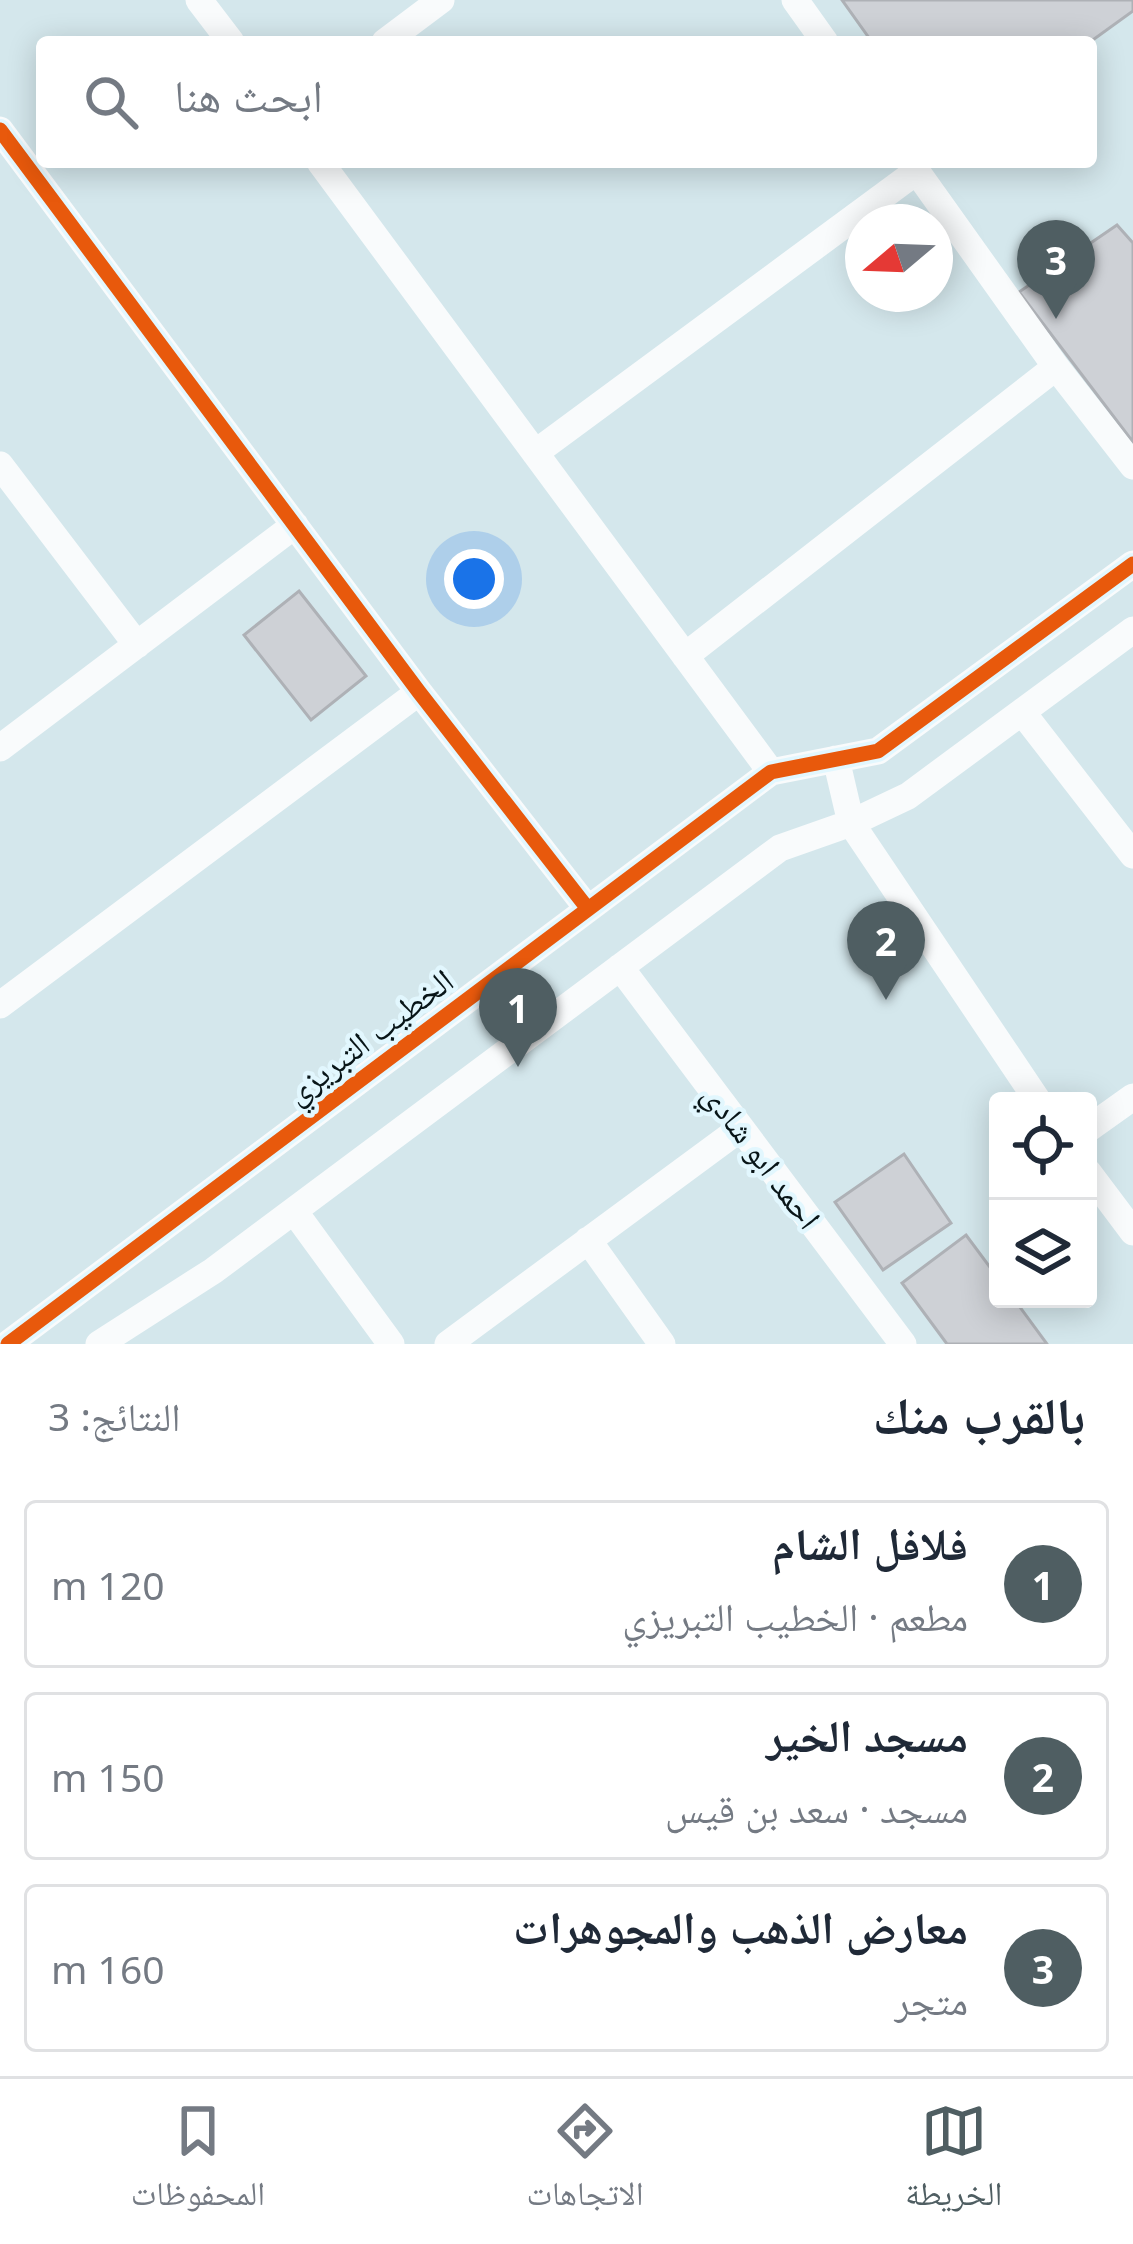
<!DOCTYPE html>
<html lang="ar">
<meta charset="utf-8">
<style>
body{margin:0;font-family:"Noto Sans","Noto Naskh Arabic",sans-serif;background:#f6f6f7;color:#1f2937;direction:rtl}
.controls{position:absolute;right:36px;bottom:36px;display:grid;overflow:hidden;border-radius:12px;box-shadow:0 6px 30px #0003}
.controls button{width:108px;height:108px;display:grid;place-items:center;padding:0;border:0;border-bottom:3px solid #e0e1e3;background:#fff;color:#1f2937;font:60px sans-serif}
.compass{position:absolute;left:845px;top:204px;width:108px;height:108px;border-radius:50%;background:#fff;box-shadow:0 6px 30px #0003;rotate:251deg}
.you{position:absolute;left:474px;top:579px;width:42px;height:42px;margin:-30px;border:9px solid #fff;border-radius:50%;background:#1a73e8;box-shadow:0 0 0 18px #1a73e833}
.badge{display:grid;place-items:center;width:78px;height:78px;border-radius:50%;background:#4f5e62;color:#fff;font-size:39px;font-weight:700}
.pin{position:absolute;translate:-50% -99px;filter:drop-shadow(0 3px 6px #0008)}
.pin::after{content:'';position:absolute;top:63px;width:42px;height:36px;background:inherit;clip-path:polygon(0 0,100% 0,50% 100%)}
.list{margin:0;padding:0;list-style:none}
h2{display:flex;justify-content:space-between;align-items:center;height:156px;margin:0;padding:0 48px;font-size:51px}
h2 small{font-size:39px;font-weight:400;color:#747a83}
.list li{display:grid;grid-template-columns:78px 1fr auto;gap:36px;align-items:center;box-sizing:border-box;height:168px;margin:0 24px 24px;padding:0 24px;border:3px solid #e0e1e3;border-radius:12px}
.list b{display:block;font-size:45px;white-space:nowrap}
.list p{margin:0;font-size:39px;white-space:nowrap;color:#747a83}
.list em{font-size:39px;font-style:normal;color:#747a83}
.icon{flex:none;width:66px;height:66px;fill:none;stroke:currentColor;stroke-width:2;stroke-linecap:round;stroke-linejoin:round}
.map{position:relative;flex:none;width:1133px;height:1344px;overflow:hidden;direction:ltr}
.search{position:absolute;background:#fff;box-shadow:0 6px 30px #0003;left:36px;right:36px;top:36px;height:132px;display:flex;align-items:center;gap:30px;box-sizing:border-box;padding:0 42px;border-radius:12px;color:#747a83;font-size:45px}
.sheet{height:732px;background:#fff}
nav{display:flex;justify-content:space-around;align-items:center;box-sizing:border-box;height:168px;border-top:3px solid #e0e1e3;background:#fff;font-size:33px;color:#747a83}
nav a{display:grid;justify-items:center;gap:6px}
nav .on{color:#4f5e62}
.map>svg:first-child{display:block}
.building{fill:#ced1d6;stroke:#aeb1b6;stroke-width:3}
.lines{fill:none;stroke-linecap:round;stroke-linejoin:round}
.minor{stroke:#f9fbfc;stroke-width:27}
.cycleway-casing{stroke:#e2f7fe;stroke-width:22}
.cycleway{stroke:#e8590c;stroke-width:15}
.labels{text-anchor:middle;stroke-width:9;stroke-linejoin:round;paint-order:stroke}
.street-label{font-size:33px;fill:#081518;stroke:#e2f7fe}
</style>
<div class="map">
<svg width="1133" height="1344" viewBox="0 0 1133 1344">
<rect width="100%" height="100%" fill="#d4e7ec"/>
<path class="building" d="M842 0H1133V11L1090 42H872Z
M1117 225 1133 243V442L1019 292Z
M299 591 366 676 311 720 244 635Z
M904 1154 951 1223 883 1270 835 1202Z
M966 1235 998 1278V1299H1014L1047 1344H947L902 1283Z"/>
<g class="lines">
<path class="minor" d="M199 0 231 42
M795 0 825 42
M385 42 441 0
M0 130 419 692 588 909
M320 162 771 772
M910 162 1056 367 1133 466
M535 453 917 171
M0 465 137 645
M685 656 1056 367
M1022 712 1133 855
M0 748 295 525
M836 759 851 823 1038 1101
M620 967 903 1344
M0 1005 419 692
M1088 1129 1133 1097
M1088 1172 1133 1232
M294 1211 391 1344
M588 1240 662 1344
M8 1344 771 772 878 751 1133 564
M99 1344 213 1271 780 848 851 823 908 796 1133 630
M448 1344 741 1128"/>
<g class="cycleway-casing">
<path id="cycleway" d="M0 130 419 692 588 909
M8 1344 771 772 878 751 1133 564"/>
</g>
<use href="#cycleway" class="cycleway"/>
</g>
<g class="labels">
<g class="street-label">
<text transform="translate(369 1036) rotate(-37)" y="12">الخطيب التبريزي</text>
<text transform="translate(762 1156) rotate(53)" y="12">احمد ابو شادي</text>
</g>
</g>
</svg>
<div class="controls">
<button><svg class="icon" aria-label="locate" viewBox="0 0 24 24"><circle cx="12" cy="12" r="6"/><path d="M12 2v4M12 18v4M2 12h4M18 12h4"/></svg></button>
<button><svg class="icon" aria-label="layers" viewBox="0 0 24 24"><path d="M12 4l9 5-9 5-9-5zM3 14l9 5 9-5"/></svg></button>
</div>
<svg class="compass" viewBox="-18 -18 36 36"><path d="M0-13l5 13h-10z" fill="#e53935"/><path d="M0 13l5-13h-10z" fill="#747a83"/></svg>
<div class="you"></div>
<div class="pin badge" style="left:518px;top:1067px">1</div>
<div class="pin badge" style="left:886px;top:1000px">2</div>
<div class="pin badge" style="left:1056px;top:319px">3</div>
<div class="search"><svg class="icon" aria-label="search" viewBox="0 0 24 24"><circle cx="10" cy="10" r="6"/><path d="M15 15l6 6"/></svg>ابحث هنا</div>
</div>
<section class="sheet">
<h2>بالقرب منك<small>النتائج: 3</small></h2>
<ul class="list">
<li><span class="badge">1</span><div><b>فلافل الشام</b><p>مطعم · الخطيب التبريزي</p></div><em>120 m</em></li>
<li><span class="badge">2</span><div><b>مسجد الخير</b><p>مسجد · سعد بن قيس</p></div><em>150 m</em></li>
<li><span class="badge">3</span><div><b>معارض الذهب والمجوهرات</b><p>متجر</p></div><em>160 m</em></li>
</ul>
</section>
<nav>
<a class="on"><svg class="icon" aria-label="map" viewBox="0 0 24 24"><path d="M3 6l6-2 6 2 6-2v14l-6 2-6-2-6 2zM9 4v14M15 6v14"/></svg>الخريطة</a>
<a><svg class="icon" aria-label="directions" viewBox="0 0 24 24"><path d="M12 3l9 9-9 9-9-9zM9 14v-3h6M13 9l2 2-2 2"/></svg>الاتجاهات</a>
<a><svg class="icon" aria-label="saved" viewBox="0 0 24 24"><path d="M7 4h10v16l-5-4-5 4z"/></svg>المحفوظات</a>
</nav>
